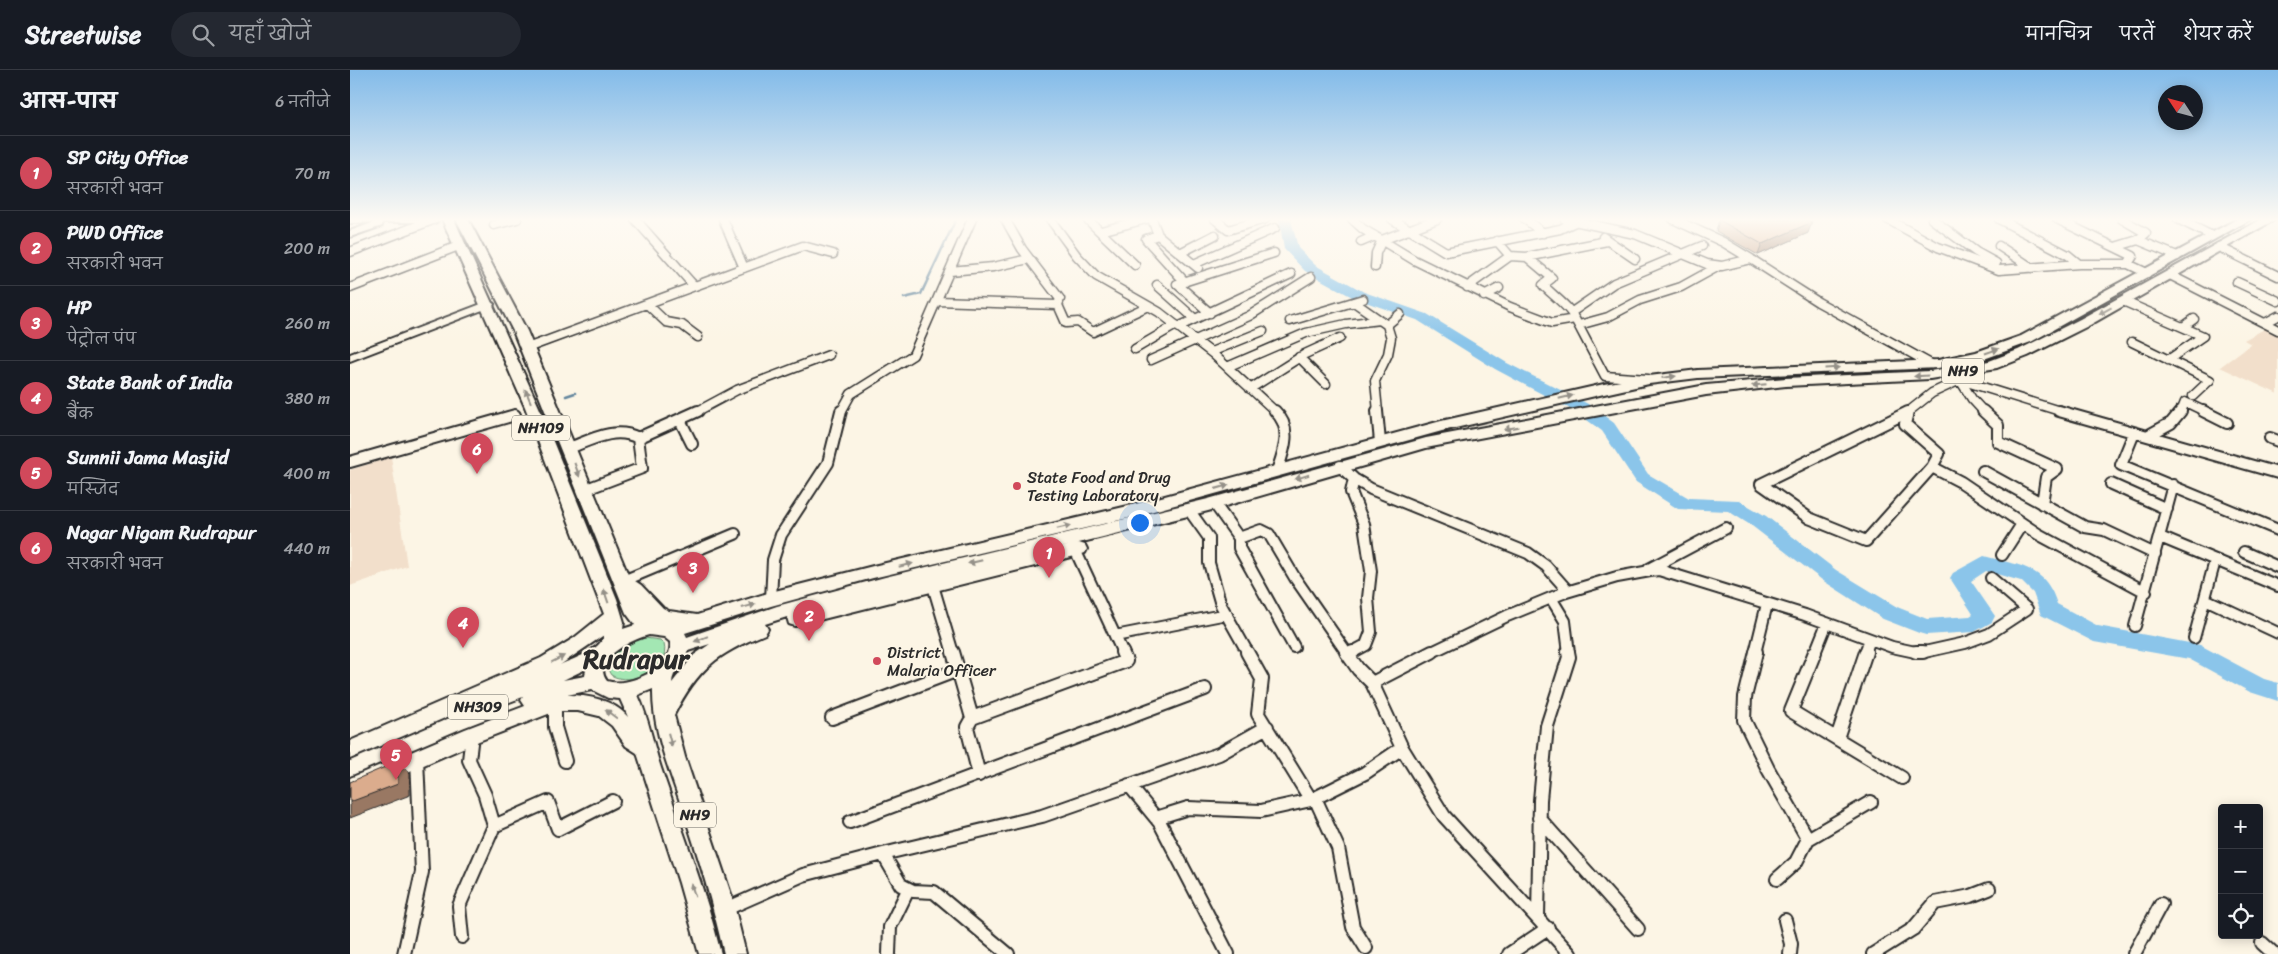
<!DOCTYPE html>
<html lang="hi">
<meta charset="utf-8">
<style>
body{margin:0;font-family:Sriracha,"Playpen Sans Deva",sans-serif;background:#242831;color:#f1f3f6}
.controls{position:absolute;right:15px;bottom:15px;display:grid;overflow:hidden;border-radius:5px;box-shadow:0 2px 12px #0003}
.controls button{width:45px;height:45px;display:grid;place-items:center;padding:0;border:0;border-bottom:1px solid #363941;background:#171b24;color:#f1f3f6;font:25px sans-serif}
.compass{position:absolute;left:1808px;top:15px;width:45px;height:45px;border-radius:50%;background:#171b24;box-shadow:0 2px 12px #0003;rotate:306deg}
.you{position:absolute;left:789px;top:452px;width:18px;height:18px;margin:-12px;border:4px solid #fff;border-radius:50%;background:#1a73e8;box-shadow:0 0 0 8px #1a73e833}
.badge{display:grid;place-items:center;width:32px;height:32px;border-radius:50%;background:#d1495b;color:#fff;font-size:16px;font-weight:700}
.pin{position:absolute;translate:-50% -41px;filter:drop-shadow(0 1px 2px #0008)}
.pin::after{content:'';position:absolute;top:26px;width:18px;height:15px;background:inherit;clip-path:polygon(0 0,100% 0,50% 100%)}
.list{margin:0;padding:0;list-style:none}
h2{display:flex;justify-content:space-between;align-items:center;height:65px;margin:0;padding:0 20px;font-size:21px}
h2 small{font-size:16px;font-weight:400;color:#9ea1a6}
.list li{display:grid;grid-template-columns:32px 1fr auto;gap:15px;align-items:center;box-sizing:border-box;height:75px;padding:0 20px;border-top:1px solid #363941}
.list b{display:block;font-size:19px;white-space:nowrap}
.list p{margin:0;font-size:16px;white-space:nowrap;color:#9ea1a6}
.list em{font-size:16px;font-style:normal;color:#9ea1a6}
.icon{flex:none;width:28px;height:28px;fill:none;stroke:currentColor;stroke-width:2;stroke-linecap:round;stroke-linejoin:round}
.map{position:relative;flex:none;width:1928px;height:884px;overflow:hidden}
header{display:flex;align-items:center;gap:30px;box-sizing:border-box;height:70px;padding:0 25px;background:#171b24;border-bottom:1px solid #363941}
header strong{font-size:24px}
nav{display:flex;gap:28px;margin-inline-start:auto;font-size:18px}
.search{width:350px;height:45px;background:#242831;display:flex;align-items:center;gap:12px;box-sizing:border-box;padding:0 18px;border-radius:28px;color:#9ea1a6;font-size:19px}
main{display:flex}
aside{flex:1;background:#171b24}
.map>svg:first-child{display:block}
.built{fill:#f2dfcb}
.green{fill:#a3e7b3;stroke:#67896f}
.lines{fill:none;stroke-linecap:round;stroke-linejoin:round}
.stream{stroke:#65879e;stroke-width:2.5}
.river{fill:#8bc5ea;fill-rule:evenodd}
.minor-far2-casing{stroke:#2b2b2b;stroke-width:11}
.minor-far1-casing{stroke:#2b2b2b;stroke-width:14}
.minor-casing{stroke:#2b2b2b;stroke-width:16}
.tertiary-casing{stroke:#2b2b2b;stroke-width:4}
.trunk-casing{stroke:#2b2b2b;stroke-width:4}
.minor-far2{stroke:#fcf5e5;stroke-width:8}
.minor-far1{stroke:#fcf5e5;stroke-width:10}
.minor{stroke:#fcf5e5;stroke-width:12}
.tertiary{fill:#fcf5e5;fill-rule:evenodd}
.trunk{fill:#fcf5e5;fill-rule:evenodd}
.wall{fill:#bc9479;stroke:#2b2b2b}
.shaded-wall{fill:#997863;stroke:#2b2b2b}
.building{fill:#dbac8d;stroke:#2b2b2b}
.oneway{fill:#949088}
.poi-dot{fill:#d1495b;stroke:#fcf5e5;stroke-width:2}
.labels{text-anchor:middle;stroke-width:4;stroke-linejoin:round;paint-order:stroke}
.shield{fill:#fcf5e5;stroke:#6a6863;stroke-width:1}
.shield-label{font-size:15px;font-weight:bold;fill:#2b2b2b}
.poi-label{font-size:16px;fill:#2b2b2b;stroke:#fcf5e5;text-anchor:start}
.town-label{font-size:26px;font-weight:bold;fill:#2b2b2b;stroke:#fcf5e5}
</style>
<header>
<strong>Streetwise</strong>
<div class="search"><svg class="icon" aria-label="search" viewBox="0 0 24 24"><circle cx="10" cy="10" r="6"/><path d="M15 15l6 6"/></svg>यहाँ खोजें</div>
<nav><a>मानचित्र</a><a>परतें</a><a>शेयर करें</a></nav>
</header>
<main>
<aside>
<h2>आस-पास<small>6 नतीजे</small></h2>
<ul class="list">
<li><span class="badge">1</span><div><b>SP City Office</b><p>सरकारी भवन</p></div><em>70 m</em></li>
<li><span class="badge">2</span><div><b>PWD Office</b><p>सरकारी भवन</p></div><em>200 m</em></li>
<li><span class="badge">3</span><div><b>HP</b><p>पेट्रोल पंप</p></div><em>260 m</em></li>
<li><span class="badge">4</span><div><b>State Bank of India</b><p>बैंक</p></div><em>380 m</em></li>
<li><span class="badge">5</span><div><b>Sunnii Jama Masjid</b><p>मस्जिद</p></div><em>400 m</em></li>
<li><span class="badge">6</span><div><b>Nagar Nigam Rudrapur</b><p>सरकारी भवन</p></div><em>440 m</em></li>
</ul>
</aside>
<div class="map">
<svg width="1928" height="884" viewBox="0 0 1928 884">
<rect width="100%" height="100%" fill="#fcf5e5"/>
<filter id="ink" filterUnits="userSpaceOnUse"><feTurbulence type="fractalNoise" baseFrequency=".02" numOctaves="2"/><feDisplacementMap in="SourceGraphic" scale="10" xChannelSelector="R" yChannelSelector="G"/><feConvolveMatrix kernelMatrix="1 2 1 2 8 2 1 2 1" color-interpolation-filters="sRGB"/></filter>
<g filter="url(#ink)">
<path class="built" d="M1918 257 1928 262V324L1870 297 1901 274 1894 270Z
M41 387 57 496 0 516V400Z"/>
<path class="green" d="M295 568 310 570 314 574C321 600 280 617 261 605L258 600C260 580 278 572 295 568Z"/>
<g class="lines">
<path class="stream" d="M554 228 571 224 606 149
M216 326 225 323"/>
<path class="river" d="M929 149H941L948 178 965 195 1014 222 1077 244 1157 293 1238 334 1264 353 1298 404 1339 428 1388 430 1416 446 1486 500 1547 537 1577 549 1620 546 1623 544 1600 508 1603 503 1634 486C1669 496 1695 495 1707 534L1748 556 1850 575 1914 609 1928 613V631L1900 622 1839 589 1744 572 1691 545 1683 523 1671 511 1636 501 1621 511 1645 546 1642 552 1624 562 1576 565 1569 563 1533 549 1472 510 1402 456 1378 441 1328 439 1286 412 1252 361 1226 342 1145 299 1067 250 1004 228 955 201 934 179Z"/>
<g class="minor-far2-casing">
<path id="minor-far2" d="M285 149 344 216
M373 149 394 198
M655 149 672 179 710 229 708 235
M700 149 727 186 746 206 809 242 863 284 926 342
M737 149 785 195
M802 149 808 165 848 198
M865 149 878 160 915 149
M1002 149 1013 159 1064 190 1160 237 1202 253 1225 249 1255 306 1298 309
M1042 149 1096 182 1210 159 1225 152
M1175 149 1193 163
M1215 149 1285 164 1357 194 1372 196 1401 189 1468 232 1581 294
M1323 149 1373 172 1401 189
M1537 149 1588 177 1649 200 1729 194
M1582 149 1626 182 1646 193
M1649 149 1718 185 1729 194H1778L1797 203
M1707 149 1783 186 1778 194
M1772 149 1796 163 1788 170 1827 186
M1828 149 1862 166
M144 155 167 149
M751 161 796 149
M808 165 796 169 835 212
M1253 167 1285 189
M1011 172 1025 166
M1649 176 1682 198
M1765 177 1788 170
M1869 177 1928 206
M0 182 85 149
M830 183 865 165
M1160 186 1177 187 1257 171
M1177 187 1202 208 1193 215C1201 224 1221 238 1224 248
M844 194 925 158
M1025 197 1026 183 1032 170 1087 149
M600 201 643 197 679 189
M1820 205 1928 260
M1887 212 1928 231
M807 215 845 249
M1117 217 1160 186 1147 171
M0 218 111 175
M1134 226 1149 218
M587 231 708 235 716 253 728 252 743 262 798 236
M1773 231 1853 266 1818 290
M1004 232 1037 255 1041 268 1038 284 1025 311 1028 342
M297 234 316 252 332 255 348 267
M1222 242 1264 213 1352 176
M860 243 827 214 924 183
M940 251 1013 229
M1915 253 1928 246
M1037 255 1050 244
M1229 255 1258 247 1290 230 1331 217 1369 196
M828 257 941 204
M1833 257 1844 249
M1782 272 1860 310 1843 326
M177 278 453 176 483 184
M785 279 826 255
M861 282 913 261
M949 287 976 314
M801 290 899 246 961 207
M877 297 956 263 996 254 1030 250
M1591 304 1713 342
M900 319 955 284 990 268
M346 342 387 320 479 285
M491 342 501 324 563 285 622 149
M1558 342 1582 323 1610 310 1622 329 1634 342
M1831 342 1835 332 1856 342"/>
</g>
<g class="minor-far1-casing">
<path id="minor-far1" d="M925 341C943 358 934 381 927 401
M1027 341 1030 372
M1633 341 1648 355V372L1707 399 1696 407 1692 434
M1709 341 1928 403
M1853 341 1877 353
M1558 342 1555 354 1589 384 1582 397 1516 471 1459 448 1411 414Z
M330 350 342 374
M1784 363 1771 395 1928 460
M1799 365 1821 353 1831 341
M288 368 348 341
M1920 368 1928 371
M219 378C241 370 265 356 288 368L292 398 234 420
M0 392 165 345
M990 396 1004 409 1021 419 1178 483 1196 496 1218 521
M1582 397 1611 412 1688 464 1796 522
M1633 401 1735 457 1754 460 1805 484
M1761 414 1817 439
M864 433 889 468 911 460 919 464 945 508 997 583
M839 440 859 468V493L871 535 898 583
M1810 467 1928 516
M889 468V478L944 577
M722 473 773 583
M1894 482 1928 497
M1652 485 1672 454
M1299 499 1376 458
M581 509 603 583
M273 511 385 464
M1201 528 1215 551 1219 583
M421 529 423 490 431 465 478 393 491 341
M1855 529 1928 563
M1785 556 1823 415
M765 566 877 544
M1844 568 1865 491
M1001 583 1016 575 1021 562 1018 528 1021 501 1014 454 1001 422 1004 409
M1080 583 1157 546 1213 523 1267 507 1300 501 1309 500 1455 545 1542 577 1570 583 1615 573 1639 564 1677 539 1641 508
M1405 583 1417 534
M1465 583 1477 553
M1515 583 1520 569"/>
</g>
<g class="minor-casing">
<path id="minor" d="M603 582 622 648
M897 582 912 609 908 644 961 730
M996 582 1008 599 1022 613 1052 678 1094 746 1220 884
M1406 582 1395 627 1394 650 1418 699 1458 769
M1465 582 1441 641 1552 708
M1566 582H1573
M998 585 1003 582
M1022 613 1082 582
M205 633V657L215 691
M482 648 608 600
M1487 668 1516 582
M629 705 617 657 622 648 776 591 772 582
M779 715 810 753 878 884
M965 728 988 778 1003 857 1016 878
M806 748 838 738 911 741 961 730 1015 703 1052 678
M1189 748 1288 859
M500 752 855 619
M144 756 198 732 208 759 263 731
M533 784 692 746 869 684 917 657
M1427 809 1446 792 1458 769 1521 732
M376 839 453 805 533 784 551 815 563 821 584 822 658 884
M1188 848 1190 730 1197 656 1219 587 1218 582
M1435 850 1441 874 1440 884
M112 867 109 836 144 756 135 725 119 690 122 665
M1912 873 1924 884
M54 884 72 802 67 689
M539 884 540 857 558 820
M1159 884 1198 858
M1523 884 1563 859 1585 833 1621 826 1639 819
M1784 884 1811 834"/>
</g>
<g class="tertiary-casing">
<path id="tertiary" d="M0 149H75L70 152H32V156L0 167V161L25 152 0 153Z
M139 231 144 234 143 236 0 291V284Z"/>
</g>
<g class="trunk-casing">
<path id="trunk" d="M92 149H104L189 337 267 529 274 552 273 559 285 555 276 543 163 261 106 149H118L177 261 279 507 291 515 313 538 319 541 347 545 421 522 523 496 778 436 1091 351 1254 314 1299 306 1348 300 1588 290 1626 282 1671 266 1887 149H1901L1681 272 1634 289 1588 298 1348 308 1299 314 1254 324 1092 361 778 448 523 508 421 536 335 563 337 567 427 536 535 507 858 429 1076 368 1356 315 1436 308 1580 301 1639 291 1668 280 1730 249 1912 149H1926L1740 255 1678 286 1647 298 1580 309 1436 316 1356 325 1076 378 858 441 652 492 729 473 735 475 737 479 735 483 729 485 445 556 439 554 437 547 415 554 418 559 415 564C367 584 348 598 324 645L335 687 382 827 396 884H374C363 835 349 788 333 741 320 701 302 661 303 619L288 625C299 649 303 674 311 698 332 760 356 821 371 884H349L329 813 287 683 276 676 262 656 249 646 228 641H206L129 671 0 727V708L115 659 175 636 171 630 173 627 157 633 150 631 148 625 0 689V671L191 588 224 568 254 544 175 337ZM254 565C252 580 222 589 210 595ZM299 565 314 567 320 572C325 597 278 618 257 611 240 589 283 569 299 565ZM360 574 344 585 322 613C322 602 334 592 338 581ZM236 599 235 606 213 610ZM242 620 258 628 270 629 278 647C264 630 238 625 217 625Z"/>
</g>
<use href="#minor-far2" class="minor-far2"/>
<use href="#minor-far1" class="minor-far1"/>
<use href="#minor" class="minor"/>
<use href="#tertiary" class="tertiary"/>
<use href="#trunk" class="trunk"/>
</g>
<path class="wall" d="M1369 150 1458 163 1408 185 1366 161Z"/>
<path class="shaded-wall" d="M1462 152 1458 163 1408 185 1412 174Z
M47 692 60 703V725L0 748V732Z"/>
<path class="building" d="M1373 149H1455L1462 152 1412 174 1369 150Z
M47 692 48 714 0 732V712Z"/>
<defs><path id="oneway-solid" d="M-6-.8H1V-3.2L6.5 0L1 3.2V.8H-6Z" transform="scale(1.25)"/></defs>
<g class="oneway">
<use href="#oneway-solid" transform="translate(1755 241) rotate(151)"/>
<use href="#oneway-solid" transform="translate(1642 281) rotate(-19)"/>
<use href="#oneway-solid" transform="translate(1482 298) rotate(-3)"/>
<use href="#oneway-solid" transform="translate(1571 306) rotate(176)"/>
<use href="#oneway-solid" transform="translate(1319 307) rotate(-7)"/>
<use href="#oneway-solid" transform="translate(1409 315) rotate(175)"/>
<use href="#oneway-solid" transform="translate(178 326) rotate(-113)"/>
<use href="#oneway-solid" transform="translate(1216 327) rotate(-13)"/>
<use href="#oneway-solid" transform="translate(1161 358) rotate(170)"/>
<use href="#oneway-solid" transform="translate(227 400) rotate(70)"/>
<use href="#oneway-solid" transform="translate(952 407) rotate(163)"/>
<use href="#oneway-solid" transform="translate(872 417) rotate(-16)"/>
<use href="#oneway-solid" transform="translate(714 457) rotate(-13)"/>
<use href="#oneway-solid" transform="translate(625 492) rotate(167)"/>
<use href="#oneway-solid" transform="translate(556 495) rotate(-13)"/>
<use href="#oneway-solid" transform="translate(256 526) rotate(-109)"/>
<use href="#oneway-solid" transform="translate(399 536) rotate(-16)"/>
<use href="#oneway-solid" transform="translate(351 569) rotate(158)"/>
<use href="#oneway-solid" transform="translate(208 589) rotate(-27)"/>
<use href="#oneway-solid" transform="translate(261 644) rotate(-143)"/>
<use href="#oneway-solid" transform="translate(320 670) rotate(75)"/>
<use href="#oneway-solid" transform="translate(343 820) rotate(-108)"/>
</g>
</g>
<linearGradient id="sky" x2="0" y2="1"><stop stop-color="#83bbe9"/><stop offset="0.55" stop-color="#fefaf3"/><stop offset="1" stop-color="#fefaf3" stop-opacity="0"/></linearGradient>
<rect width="1928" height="272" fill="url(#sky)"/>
<g class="poi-dot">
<circle cx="667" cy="416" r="5"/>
<circle cx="527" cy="591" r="5"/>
</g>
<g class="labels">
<g class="shield">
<rect x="1592" y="288.5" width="42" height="25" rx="4"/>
<rect x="162" y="345.5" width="58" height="25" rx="4"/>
<rect x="98" y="624.5" width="60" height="25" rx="4"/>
<rect x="324" y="732.5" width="42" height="25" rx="4"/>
</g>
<g class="shield-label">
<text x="1613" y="306">NH9</text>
<text x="191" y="363">NH109</text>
<text x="128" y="642">NH309</text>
<text x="345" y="750">NH9</text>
</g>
<g class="poi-label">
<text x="677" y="413">State Food and Drug<tspan x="677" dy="18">Testing Laboratory</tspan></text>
<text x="537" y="588">District<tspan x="537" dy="18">Malaria Officer</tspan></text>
</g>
<g class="town-label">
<text x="286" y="598">Rudrapur</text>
</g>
</g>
</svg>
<div class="controls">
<button>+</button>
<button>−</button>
<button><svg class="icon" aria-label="locate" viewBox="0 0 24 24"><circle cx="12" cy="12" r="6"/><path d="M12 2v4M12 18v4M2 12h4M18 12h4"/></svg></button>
</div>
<svg class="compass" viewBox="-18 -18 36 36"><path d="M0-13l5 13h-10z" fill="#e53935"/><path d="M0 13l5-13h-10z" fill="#9ea1a6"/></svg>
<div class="you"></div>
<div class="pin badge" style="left:699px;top:508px">1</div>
<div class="pin badge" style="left:459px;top:571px">2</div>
<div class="pin badge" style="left:343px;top:523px">3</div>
<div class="pin badge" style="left:113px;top:578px">4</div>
<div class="pin badge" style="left:46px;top:710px">5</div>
<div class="pin badge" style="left:127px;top:404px">6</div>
</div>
</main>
